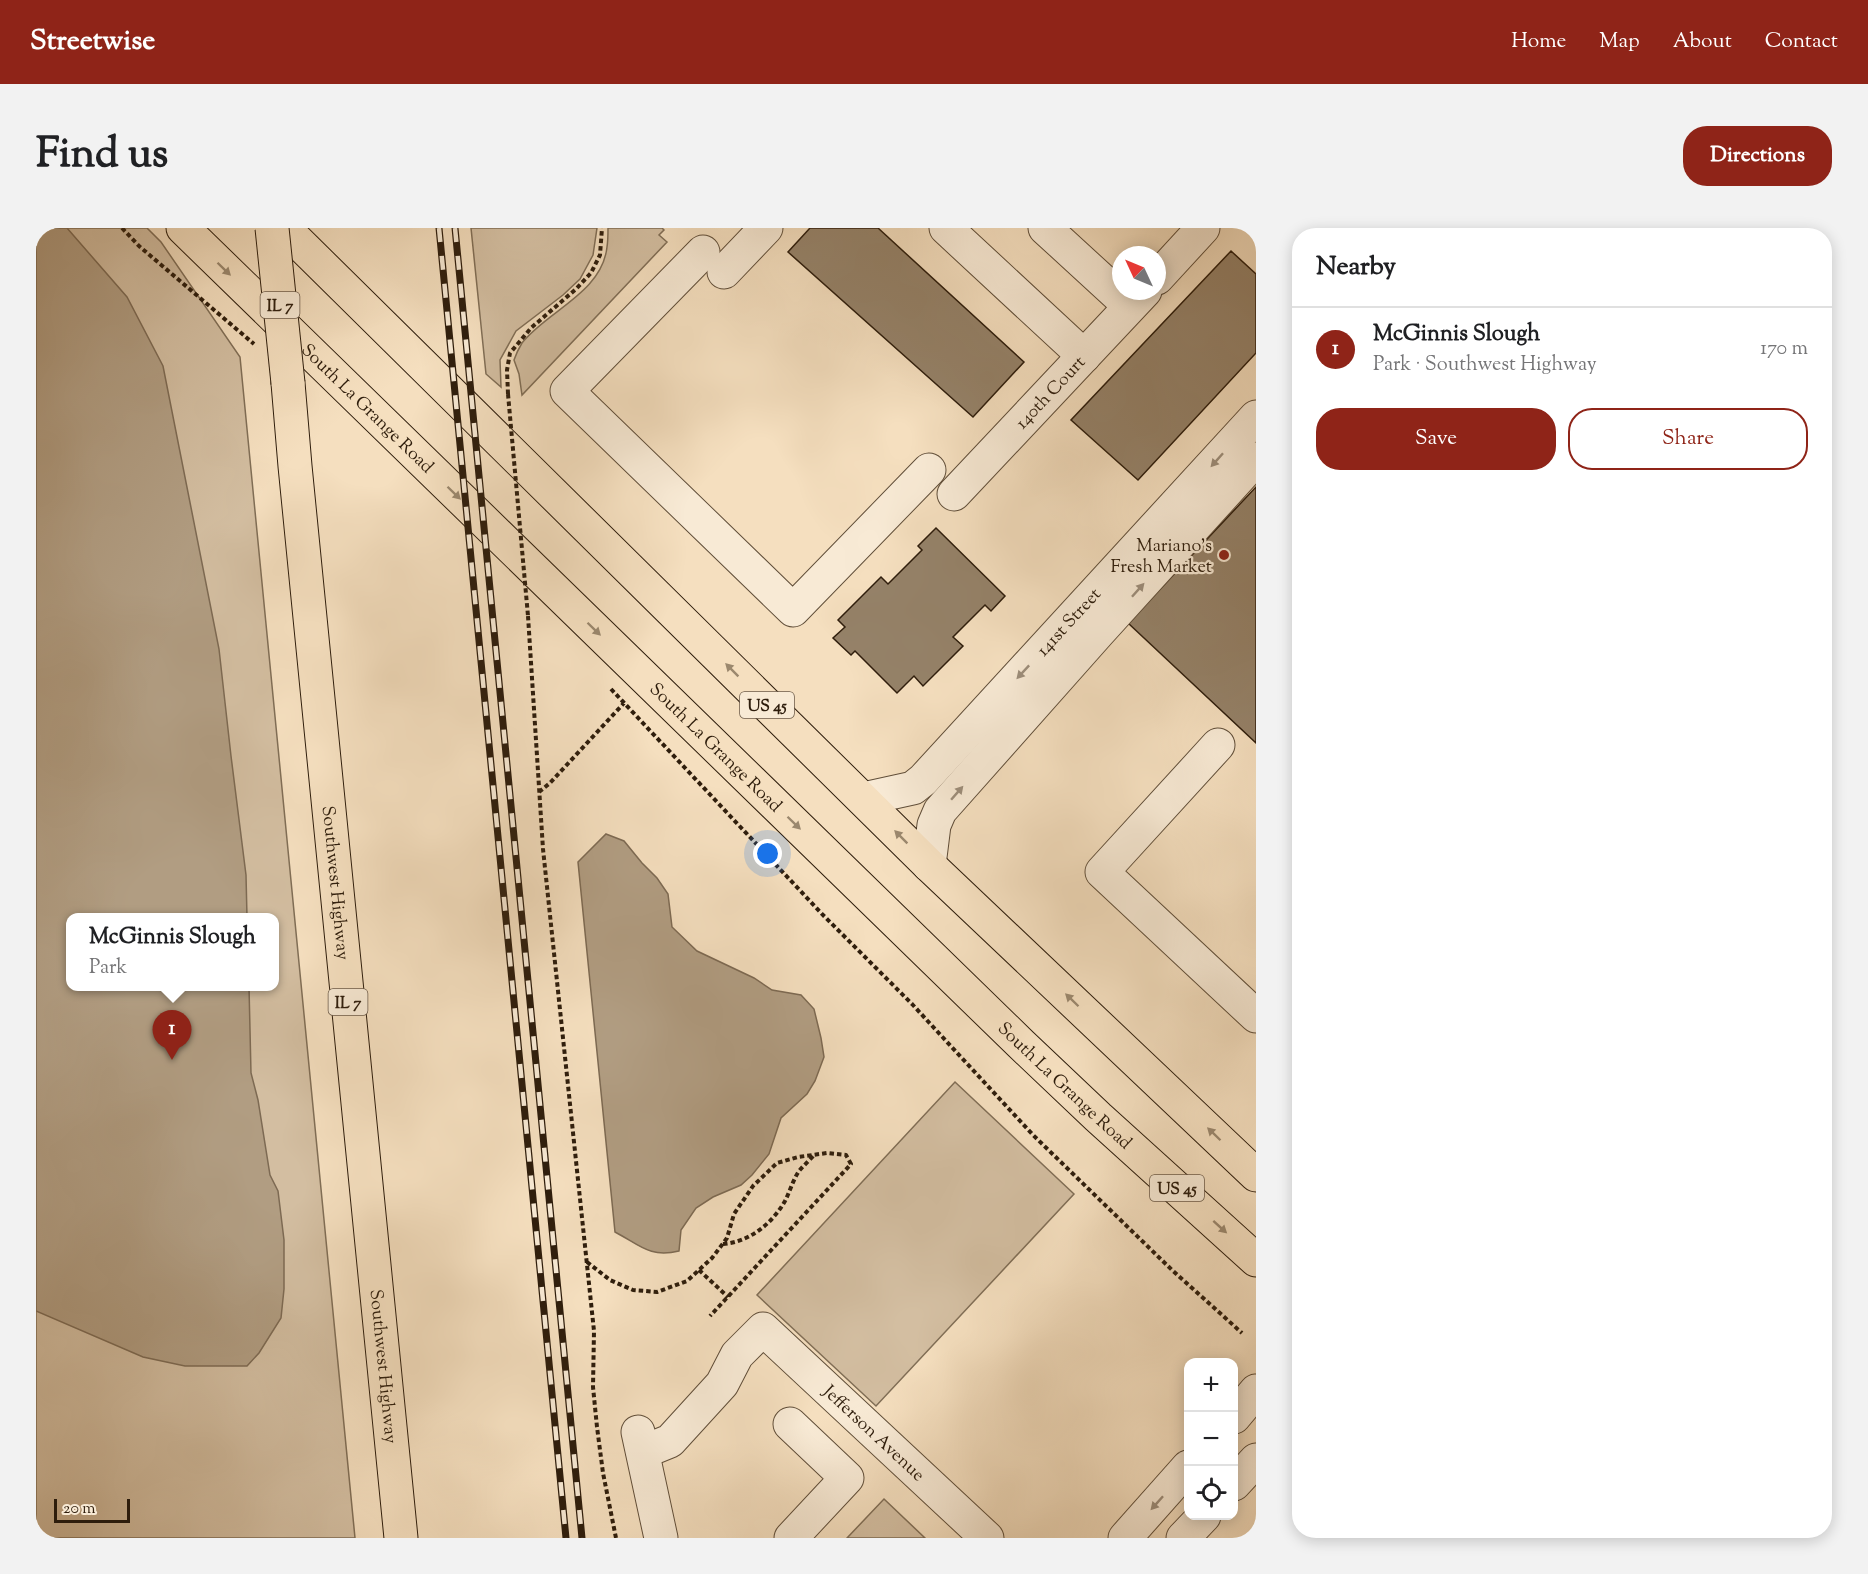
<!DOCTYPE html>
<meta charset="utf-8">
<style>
body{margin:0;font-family:"Sorts Mill Goudy",serif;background:#f2f2f2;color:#202124}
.controls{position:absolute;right:18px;bottom:18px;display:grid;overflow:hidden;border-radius:12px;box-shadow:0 3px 15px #0003}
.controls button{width:54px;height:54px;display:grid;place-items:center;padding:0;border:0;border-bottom:2px solid #e0e0e0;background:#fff;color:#202124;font:30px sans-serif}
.compass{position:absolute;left:1076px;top:18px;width:54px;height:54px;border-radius:50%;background:#fff;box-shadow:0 3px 15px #0003;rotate:314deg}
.scale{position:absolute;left:18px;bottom:15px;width:76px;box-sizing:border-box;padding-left:6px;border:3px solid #2e1d0c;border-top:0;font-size:16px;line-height:21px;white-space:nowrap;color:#2e1d0c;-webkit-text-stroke:4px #f8ead5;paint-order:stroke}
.you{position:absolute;left:732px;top:626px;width:21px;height:21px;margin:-15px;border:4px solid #fff;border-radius:50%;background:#1a73e8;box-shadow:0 0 0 9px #1a73e833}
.badge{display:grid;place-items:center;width:39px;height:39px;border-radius:50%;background:#8f2418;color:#fff;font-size:20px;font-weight:700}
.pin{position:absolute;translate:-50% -50px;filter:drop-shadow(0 2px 3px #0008)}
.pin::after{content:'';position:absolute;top:32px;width:21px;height:18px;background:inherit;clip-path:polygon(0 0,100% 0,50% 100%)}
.popup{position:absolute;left:30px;top:685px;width:213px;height:78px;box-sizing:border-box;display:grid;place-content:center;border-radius:12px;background:#fff;filter:drop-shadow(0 2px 4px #0005);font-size:20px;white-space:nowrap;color:#757577}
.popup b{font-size:22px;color:#202124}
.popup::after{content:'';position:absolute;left:50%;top:100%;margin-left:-12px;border:12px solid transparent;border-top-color:#fff}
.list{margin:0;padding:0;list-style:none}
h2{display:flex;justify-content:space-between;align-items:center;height:78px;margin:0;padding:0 24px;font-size:26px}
h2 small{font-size:20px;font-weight:400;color:#757577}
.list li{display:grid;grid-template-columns:39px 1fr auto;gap:18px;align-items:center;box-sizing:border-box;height:84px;padding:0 24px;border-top:2px solid #e0e0e0}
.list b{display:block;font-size:22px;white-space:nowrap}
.list p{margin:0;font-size:20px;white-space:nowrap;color:#757577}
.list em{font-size:20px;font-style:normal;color:#757577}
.actions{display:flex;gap:12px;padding:18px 24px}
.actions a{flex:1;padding:14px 0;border:2px solid #8f2418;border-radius:24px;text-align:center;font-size:21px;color:#8f2418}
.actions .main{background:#8f2418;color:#fff}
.icon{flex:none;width:33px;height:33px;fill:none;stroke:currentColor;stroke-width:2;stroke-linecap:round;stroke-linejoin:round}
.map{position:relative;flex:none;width:1220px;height:1310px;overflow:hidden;border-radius:24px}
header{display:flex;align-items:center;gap:36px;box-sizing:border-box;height:84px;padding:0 30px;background:#8f2418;color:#fff}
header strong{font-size:28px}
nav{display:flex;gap:33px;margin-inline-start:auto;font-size:21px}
.intro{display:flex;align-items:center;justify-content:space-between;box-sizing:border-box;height:144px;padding:0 36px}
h1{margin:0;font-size:42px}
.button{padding:15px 27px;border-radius:24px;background:#8f2418;color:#fff;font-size:21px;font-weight:700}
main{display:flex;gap:36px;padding:0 36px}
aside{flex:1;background:#fff;border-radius:24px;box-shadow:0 3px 15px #0003}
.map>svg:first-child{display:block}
.green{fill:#d3bea1;stroke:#806e56;stroke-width:1.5;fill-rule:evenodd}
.water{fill:#b19d82;stroke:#7d6a53;stroke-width:1.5}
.building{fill:#958269;stroke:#2e1d0c;stroke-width:1.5}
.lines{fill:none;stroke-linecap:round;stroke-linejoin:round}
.minor-casing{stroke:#604e39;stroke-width:35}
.major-casing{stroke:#2e1d0c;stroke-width:35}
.highway-casing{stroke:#2e1d0c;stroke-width:35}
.path{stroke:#2e1d0c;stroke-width:4;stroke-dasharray:4.5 3;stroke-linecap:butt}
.minor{stroke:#f8ead5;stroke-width:33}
.major{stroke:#f5dfbf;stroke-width:33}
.highway{stroke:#f5dfbf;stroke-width:33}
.rail-casing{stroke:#2e1d0c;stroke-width:7}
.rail{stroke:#f8ead5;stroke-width:4.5;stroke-dasharray:14;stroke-linecap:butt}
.major-bridge-casing{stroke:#2e1d0c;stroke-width:35;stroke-linecap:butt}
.path-bridge{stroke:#2e1d0c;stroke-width:4;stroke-dasharray:4.5 3;stroke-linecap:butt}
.major-bridge{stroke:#f5dfbf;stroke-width:33}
.oneway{fill:#9b886e}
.oneway2{fill:#9d8e7b}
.poi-dot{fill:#8f2418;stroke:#f8ead5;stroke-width:2}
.labels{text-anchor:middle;stroke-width:4.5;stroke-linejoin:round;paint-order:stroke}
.shield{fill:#f8ead5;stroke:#6b5a48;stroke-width:1.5}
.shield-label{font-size:16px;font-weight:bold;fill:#2e1d0c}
.street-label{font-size:18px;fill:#2e1d0c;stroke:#f8ead5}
.poi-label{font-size:18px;fill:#2e1d0c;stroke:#f8ead5;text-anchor:end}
</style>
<header>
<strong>Streetwise</strong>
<nav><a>Home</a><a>Map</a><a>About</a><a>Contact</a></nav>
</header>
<div class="intro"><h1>Find us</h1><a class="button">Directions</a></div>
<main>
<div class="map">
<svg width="1220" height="1310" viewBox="0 0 1220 1310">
<rect width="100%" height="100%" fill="#f5dfbf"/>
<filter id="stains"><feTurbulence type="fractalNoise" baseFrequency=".00333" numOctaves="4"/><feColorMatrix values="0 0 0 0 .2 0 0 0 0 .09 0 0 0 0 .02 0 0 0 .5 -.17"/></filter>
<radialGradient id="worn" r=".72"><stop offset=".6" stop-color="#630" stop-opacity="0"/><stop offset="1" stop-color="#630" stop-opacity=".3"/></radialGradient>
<path class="green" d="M0 0H111L125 14 204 129 319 1310H0ZM34 690H238V758H34Z
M435 0H561L557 27 544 51 527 67 480 103 464 132 465 159 450 146Z
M572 0H626L628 2 623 7 631 14 486 167 483 146 478 132C480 126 483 120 486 115 511 83 566 65 571 19 572 13 572 6 572 0Z
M919 854 1038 966 840 1178 721 1067Z
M848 1271 889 1310H811Z"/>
<path class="water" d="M0 0H31L91 69 127 138 183 421 195 528 210 647 211 689 34 690V758L213 759 215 845 222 872 234 947 242 963 248 1012V1061L245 1090 223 1125 211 1138H149L107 1129 0 1083Z
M570 606 588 613 606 635 621 650 632 666 636 699 661 723 718 750 736 762 765 767 778 781 785 810 788 829 779 853 771 866 745 890 733 926 716 947 705 957 677 969 660 980 645 1002 643 1023C613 1030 604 1017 579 1004L542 634Z"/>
<path class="building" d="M774 0H842L988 134 937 189 752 24Z
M1195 23 1220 46V125L1102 252 1035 192Z
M1220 259V515L1092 395Z
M900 300 969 368 955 383 949 377 917 409 927 418 887 458 878 448 861 465 819 423 815 427 797 410 809 399 802 392 845 349 852 356 886 322 882 318Z"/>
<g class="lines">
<g class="minor-casing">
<g id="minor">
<path d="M910 0 1048 128"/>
<path d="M1009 0 1094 78"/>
<path d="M667 24 531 163 757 382 893 242"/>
<path d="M688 44 730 0"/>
<path d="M1121 50 1167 0"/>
<path id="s1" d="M918 266 1109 63"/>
<path d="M1182 517 1066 644 1220 788"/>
<path id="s2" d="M827 571 877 560 887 552 1220 189"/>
<path d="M893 637 898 597 904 583 1062 405 1220 231"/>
<path d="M1198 1189 1220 1163"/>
<path d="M754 1196 811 1250 755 1310"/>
<path d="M602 1204 625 1310"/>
<path id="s3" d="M607 1224 634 1213 686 1156 701 1127 727 1101 951 1310"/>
<path d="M1198 1256 1220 1232"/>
<path d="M1089 1310 1152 1239"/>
<path d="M1147 1310 1168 1288"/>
</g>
</g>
<g class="major-casing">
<g id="major">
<path id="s4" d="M252 155 259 238 365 1310"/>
</g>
</g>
<g class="highway-casing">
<g id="highway">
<path id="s5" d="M147 0 985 816 1062 889 1220 1032"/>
<path d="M248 0 893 637 1220 947"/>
</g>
</g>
<path class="path" d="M86 0 103 18 218 116
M472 166 471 142 474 125 495 100 540 61 555 45 564 27 566 0
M492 388 507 621 558 1103 557 1159 561 1199 567 1245 580 1310
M575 461 787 687 876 776 997 907 1136 1042 1206 1105
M503 564 514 555 588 475
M687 1016C713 1014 736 996 749 973 754 963 757 952 763 943 768 937 774 932 779 926
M551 1034 574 1052 597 1062 621 1064 651 1053 676 1030 691 1010 698 986 717 958 741 935 762 929 791 925 810 927 815 936 674 1088
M663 1042 692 1069"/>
<use href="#minor" class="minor"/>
<use href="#major" class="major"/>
<use href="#highway" class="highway"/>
<g class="rail-casing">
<path id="rail" d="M403 0 530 1310
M419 0 546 1310"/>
</g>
<use href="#rail" class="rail"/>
<g class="major-bridge-casing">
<path id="major-bridge" d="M236 0 252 155"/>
</g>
<path class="path-bridge" d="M472 166 492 388"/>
<use href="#major-bridge" class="major-bridge"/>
</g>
<defs><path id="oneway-solid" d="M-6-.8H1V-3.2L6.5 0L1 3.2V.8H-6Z" transform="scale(1.5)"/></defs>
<g class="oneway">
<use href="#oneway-solid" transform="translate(188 41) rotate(44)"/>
<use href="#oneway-solid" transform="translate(418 265) rotate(44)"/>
<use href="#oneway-solid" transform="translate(558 401) rotate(44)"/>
<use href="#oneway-solid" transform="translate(696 442) rotate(-135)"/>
<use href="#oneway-solid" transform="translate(758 595) rotate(44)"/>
<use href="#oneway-solid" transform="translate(865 609) rotate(-135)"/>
<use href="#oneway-solid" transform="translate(1036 772) rotate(-136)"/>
<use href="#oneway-solid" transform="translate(1178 906) rotate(-136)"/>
<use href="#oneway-solid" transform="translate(1184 999) rotate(42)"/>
</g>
<g class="oneway2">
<use href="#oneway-solid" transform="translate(1181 232) rotate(132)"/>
<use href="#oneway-solid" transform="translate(1102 362) rotate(-48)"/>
<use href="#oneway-solid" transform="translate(987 444) rotate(133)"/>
<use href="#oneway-solid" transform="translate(921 565) rotate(-49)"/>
<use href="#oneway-solid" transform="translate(1121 1275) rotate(132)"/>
</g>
<circle class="poi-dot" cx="1188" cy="327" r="6"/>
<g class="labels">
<g class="shield">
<rect x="224.5" y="64" width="39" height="26" rx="4.5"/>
<rect x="704" y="464" width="54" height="26" rx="4.5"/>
<rect x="292.5" y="761" width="39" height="26" rx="4.5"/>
<rect x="1114" y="947" width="54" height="26" rx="4.5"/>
</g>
<g class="shield-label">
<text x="244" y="83">IL 7</text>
<text x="731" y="483">US 45</text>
<text x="312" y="780">IL 7</text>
<text x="1141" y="966">US 45</text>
</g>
<g class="street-label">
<text dy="6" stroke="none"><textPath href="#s1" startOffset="140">140th Court</textPath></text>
<text dy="6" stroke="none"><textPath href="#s5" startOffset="258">South La Grange Road</textPath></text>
<text dy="6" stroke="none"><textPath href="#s2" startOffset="279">141st Street</textPath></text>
<text dy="6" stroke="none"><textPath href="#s5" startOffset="744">South La Grange Road</textPath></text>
<text dy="6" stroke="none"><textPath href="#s4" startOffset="502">Southwest Highway</textPath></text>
<text dy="6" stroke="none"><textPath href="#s5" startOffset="1230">South La Grange Road</textPath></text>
<text dy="6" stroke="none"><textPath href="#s4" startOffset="988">Southwest Highway</textPath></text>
<text dy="6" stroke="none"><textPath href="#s3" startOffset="328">Jefferson Avenue</textPath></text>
</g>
<g class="poi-label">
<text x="1176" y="323">Mariano's<tspan x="1176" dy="21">Fresh Market</tspan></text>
</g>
</g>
<rect width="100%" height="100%" filter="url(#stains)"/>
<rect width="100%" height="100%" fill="url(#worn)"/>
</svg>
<div class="controls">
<button>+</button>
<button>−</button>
<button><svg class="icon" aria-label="locate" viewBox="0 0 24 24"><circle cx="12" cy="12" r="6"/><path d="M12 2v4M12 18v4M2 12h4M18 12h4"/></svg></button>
</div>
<svg class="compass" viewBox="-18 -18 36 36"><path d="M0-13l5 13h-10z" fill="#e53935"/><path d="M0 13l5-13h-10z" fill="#757577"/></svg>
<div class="scale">20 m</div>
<div class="you"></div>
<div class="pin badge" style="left:136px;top:832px">1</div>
<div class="popup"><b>McGinnis Slough</b>Park</div>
</div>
<aside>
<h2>Nearby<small></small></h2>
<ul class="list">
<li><span class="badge">1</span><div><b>McGinnis Slough</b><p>Park · Southwest Highway</p></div><em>170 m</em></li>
</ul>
<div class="actions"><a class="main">Save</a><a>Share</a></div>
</aside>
</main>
